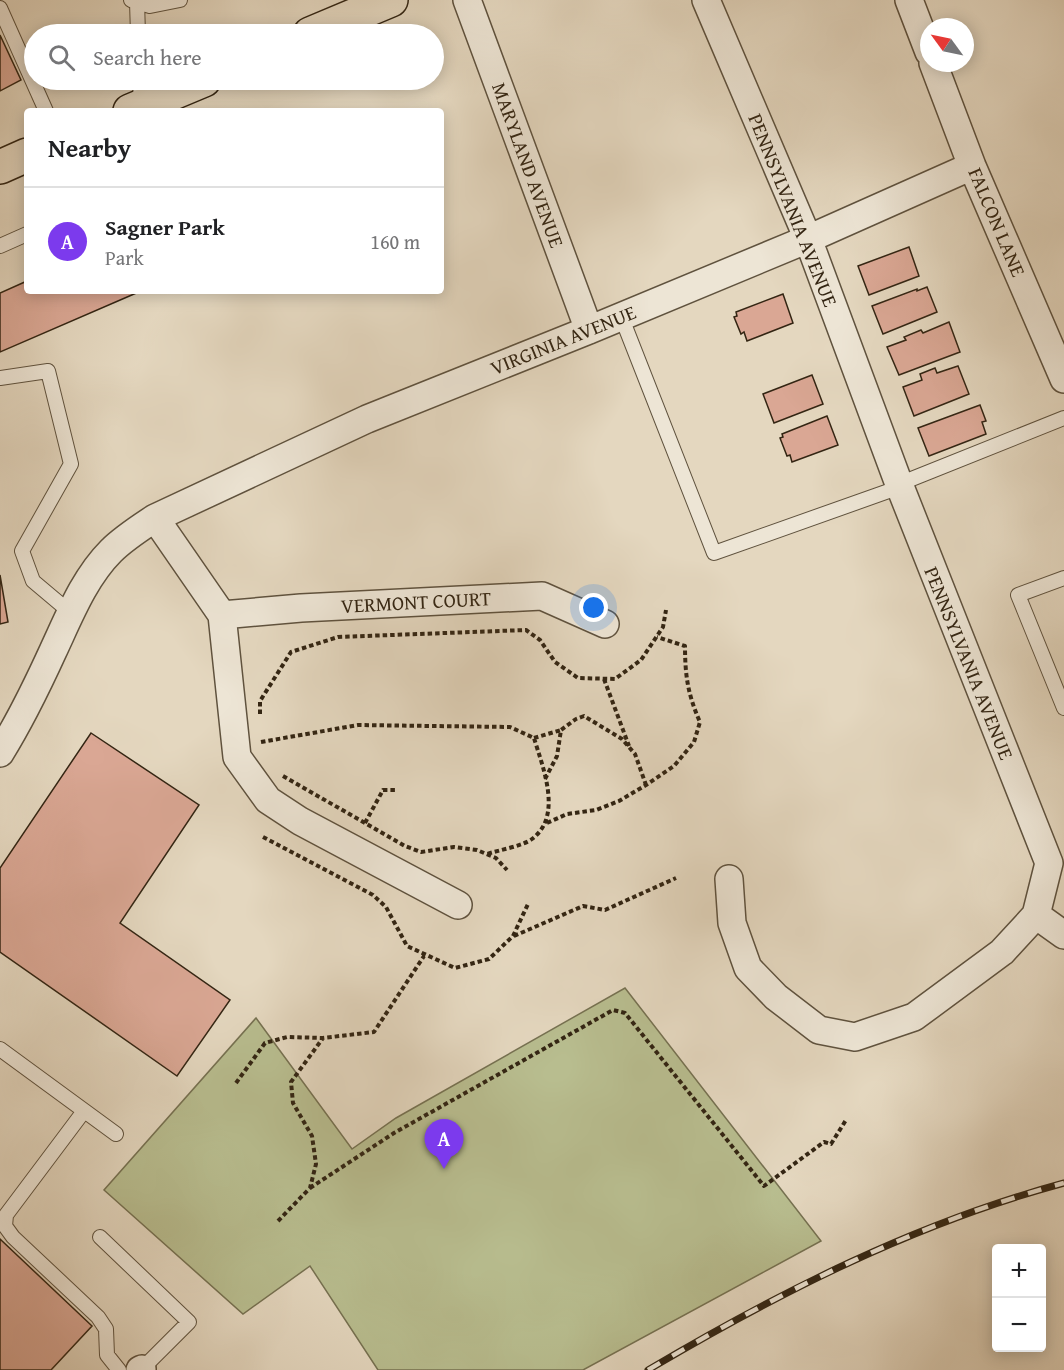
<!DOCTYPE html>
<meta charset="utf-8">
<style>
body{margin:0;font-family:"Gentium Book Plus",serif;background:#f6f6f6;color:#202124}
.controls{position:absolute;right:18px;bottom:18px;display:grid;overflow:hidden;border-radius:6px;box-shadow:0 3px 15px #0003}
.controls button{width:54px;height:54px;display:grid;place-items:center;padding:0;border:0;border-bottom:2px solid #e0e0e0;background:#fff;color:#202124;font:30px sans-serif}
.compass{position:absolute;left:920px;top:18px;width:54px;height:54px;border-radius:50%;background:#fff;box-shadow:0 3px 15px #0003;rotate:303deg}
.you{position:absolute;left:594px;top:608px;width:21px;height:21px;margin:-15px;border:4px solid #fff;border-radius:50%;background:#1a73e8;box-shadow:0 0 0 9px #1a73e833}
.badge{display:grid;place-items:center;width:39px;height:39px;border-radius:50%;background:#7c3aed;color:#fff;font-size:20px;font-weight:700}
.pin{position:absolute;translate:-50% -50px;filter:drop-shadow(0 2px 3px #0008)}
.pin::after{content:'';position:absolute;top:32px;width:21px;height:18px;background:inherit;clip-path:polygon(0 0,100% 0,50% 100%)}
.list{margin:0;padding:0;list-style:none}
h2{display:flex;justify-content:space-between;align-items:center;height:78px;margin:0;padding:0 24px;font-size:26px}
h2 small{font-size:20px;font-weight:400;color:#757577}
.list li{display:grid;grid-template-columns:39px 1fr auto;gap:18px;align-items:center;box-sizing:border-box;height:108px;padding:0 24px;border-top:2px solid #e0e0e0}
.list b{display:block;font-size:22px;white-space:nowrap}
.list p{margin:0;font-size:20px;white-space:nowrap;color:#757577}
.list em{font-size:20px;font-style:normal;color:#757577}
.icon{flex:none;width:33px;height:33px;fill:none;stroke:currentColor;stroke-width:2;stroke-linecap:round;stroke-linejoin:round}
.map{position:relative;flex:none;width:1064px;height:1370px;overflow:hidden}
.search{position:absolute;background:#fff;box-shadow:0 3px 15px #0003;left:24px;top:24px;width:420px;height:66px;display:flex;align-items:center;gap:15px;box-sizing:border-box;padding:0 21px;border-radius:33px;color:#757577;font-size:22px}
.panel{position:absolute;background:#fff;box-shadow:0 3px 15px #0003;left:24px;top:108px;width:420px;height:186px;border-radius:6px}
.map>svg:first-child{display:block}
.green{fill:#b8bd8f;stroke:#767151;stroke-width:1.5}
.building{fill:#daa794;stroke:#332513;stroke-width:1.5}
.lines{fill:none;stroke-linecap:round;stroke-linejoin:round}
.lane-casing{stroke:#5f523e;stroke-width:16}
.street-casing{stroke:#5f523e;stroke-width:30}
.primary-casing{stroke:#332513;stroke-width:36}
.path{stroke:#332513;stroke-width:4;stroke-dasharray:4.5 3;stroke-linecap:butt}
.lane{stroke:#ede5d5;stroke-width:14}
.street{stroke:#ede5d5;stroke-width:27}
.primary{stroke:#e4d7bf;stroke-width:33}
.rail-casing{stroke:#332513;stroke-width:7}
.rail{stroke:#ede5d5;stroke-width:4.5;stroke-dasharray:14;stroke-linecap:butt}
.labels{text-anchor:middle;stroke-width:4.5;stroke-linejoin:round;paint-order:stroke}
.street-label{font-size:20px;fill:#332513;stroke:#ede5d5}
</style>
<div class="map">
<svg width="1064" height="1370" viewBox="0 0 1064 1370">
<rect width="100%" height="100%" fill="#e4d7bf"/>
<filter id="stains"><feTurbulence type="fractalNoise" baseFrequency=".00333" numOctaves="4"/><feColorMatrix values="0 0 0 0 .2 0 0 0 0 .09 0 0 0 0 .02 0 0 0 .5 -.17"/></filter>
<radialGradient id="worn" r=".72"><stop offset=".6" stop-color="#630" stop-opacity="0"/><stop offset="1" stop-color="#630" stop-opacity=".3"/></radialGradient>
<path class="green" d="M625 988 821 1241 583 1370H378L310 1266 243 1314 104 1190 256 1018 352 1149 396 1118Z"/>
<path class="building" d="M0 35 21 80 0 91Z
M909 247 919 276 869 295 858 266Z
M27 281V291H141L0 352V293Z
M927 287 937 312 883 334 872 306 917 289V291Z
M783 294 793 323 747 341 744 332 741 334 734 317 737 316 736 312Z
M949 322 960 352 899 375 887 347 906 340 904 337 921 330 923 333Z
M958 366 969 394 914 416 903 387 922 380 920 374 935 368 937 373Z
M812 375 823 404 774 423 763 394Z
M980 405 986 421 982 422 986 434 929 456 918 428Z
M827 416 838 445 792 462 790 455 787 456 780 438 783 437 782 434Z
M0 575 8 622 0 624Z
M91 733 199 805 120 923 230 1000 177 1076 0 952V868Z
M0 1239 92 1326 51 1370H0Z"/>
<g class="lines">
<g class="lane-casing">
<path id="lane" d="M131 0 150 6 180 0
M137 2 138 34
M0 8 46 111
M140 80 141 106
M0 246 27 234
M621 316 714 553 900 487
M0 378 48 371 71 464 22 551 33 581 71 613
M899 484 1064 418
M1064 578 1018 595 1064 708
M0 1049 116 1134
M84 1111 6 1215 5 1226 13 1237 98 1317 106 1329 107 1355 119 1370
M100 1237 189 1322 142 1369"/>
</g>
<g class="street-casing">
<path id="street" d="M467 0 589 330
M706 0 808 239 899 484 1049 863 1036 915 1002 952 914 1017 855 1037 819 1030 776 997 748 968 732 923 729 879
M909 0 929 52
M933 63 972 166 1064 379
M155 518 222 615 237 757 268 800 300 821 458 905
M222 615 301 608 542 596 605 624
M0 753C20 721 37 686 53 651 69 617 84 578 111 551 124 538 140 528 155 518L367 419 589 330 808 239 972 166
M1036 915 1064 935
M140 1370 142 1369"/>
</g>
<g class="primary-casing">
<path id="primary" d="M310 34 391 0
M130 111 204 80
M0 167 27 155"/>
</g>
<path class="path" d="M604 679 629 746
M260 714V701L291 652 338 637 526 630 540 640 555 662 578 678 615 679 641 660 663 627 666 610
M534 738 561 730
M261 742 358 725 510 727 534 738C543 768 563 816 532 839 523 846 499 850 487 854
M283 776 405 846 421 852 454 847 477 850 496 858 507 870
M545 779 557 756 561 730 576 719 584 716 622 739 635 754 646 785
M365 823 383 790H396
M547 823 567 814 596 810 619 801 646 785 674 766 694 742 700 722C688 695 685 676 685 646L657 637
M263 837 373 895 386 907 407 946 455 968 489 959 513 936 528 904
M514 936 583 906 605 910 676 878
M236 1083 265 1043 287 1037 323 1038 374 1032 424 956
M310 1188 394 1133 613 1010 625 1013 764 1186 824 1142 831 1144 846 1120
M278 1221 310 1188 316 1164 312 1136 293 1103 291 1082 323 1038"/>
<use href="#lane" class="lane"/>
<use href="#street" class="street"/>
<use href="#primary" class="primary"/>
<g class="rail-casing">
<path id="rail" d="M648 1370C780 1292 916 1223 1064 1183"/>
</g>
<use href="#rail" class="rail"/>
</g>
<g class="labels">
<g class="street-label">
<text transform="translate(528 165) rotate(70)" y="7">MARYLAND AVENUE</text>
<text transform="translate(793 210) rotate(68)" y="7">PENNSYLVANIA AVENUE</text>
<text transform="translate(997 222) rotate(67)" y="7">FALCON LANE</text>
<text transform="translate(563 340) rotate(-22)" y="7">VIRGINIA AVENUE</text>
<text transform="translate(416 602) rotate(-3)" y="7">VERMONT COURT</text>
<text transform="translate(969 663) rotate(68)" y="7">PENNSYLVANIA AVENUE</text>
</g>
</g>
<rect width="100%" height="100%" filter="url(#stains)"/>
<rect width="100%" height="100%" fill="url(#worn)"/>
</svg>
<div class="controls">
<button>+</button>
<button>−</button>
</div>
<svg class="compass" viewBox="-18 -18 36 36"><path d="M0-13l5 13h-10z" fill="#e53935"/><path d="M0 13l5-13h-10z" fill="#757577"/></svg>
<div class="you"></div>
<div class="pin badge" style="left:444px;top:1169px">A</div>
<div class="search"><svg class="icon" aria-label="search" viewBox="0 0 24 24"><circle cx="10" cy="10" r="6"/><path d="M15 15l6 6"/></svg>Search here</div>
<section class="panel">
<h2>Nearby<small></small></h2>
<ul class="list">
<li><span class="badge">A</span><div><b>Sagner Park</b><p>Park</p></div><em>160 m</em></li>
</ul>
</section>
</div>
